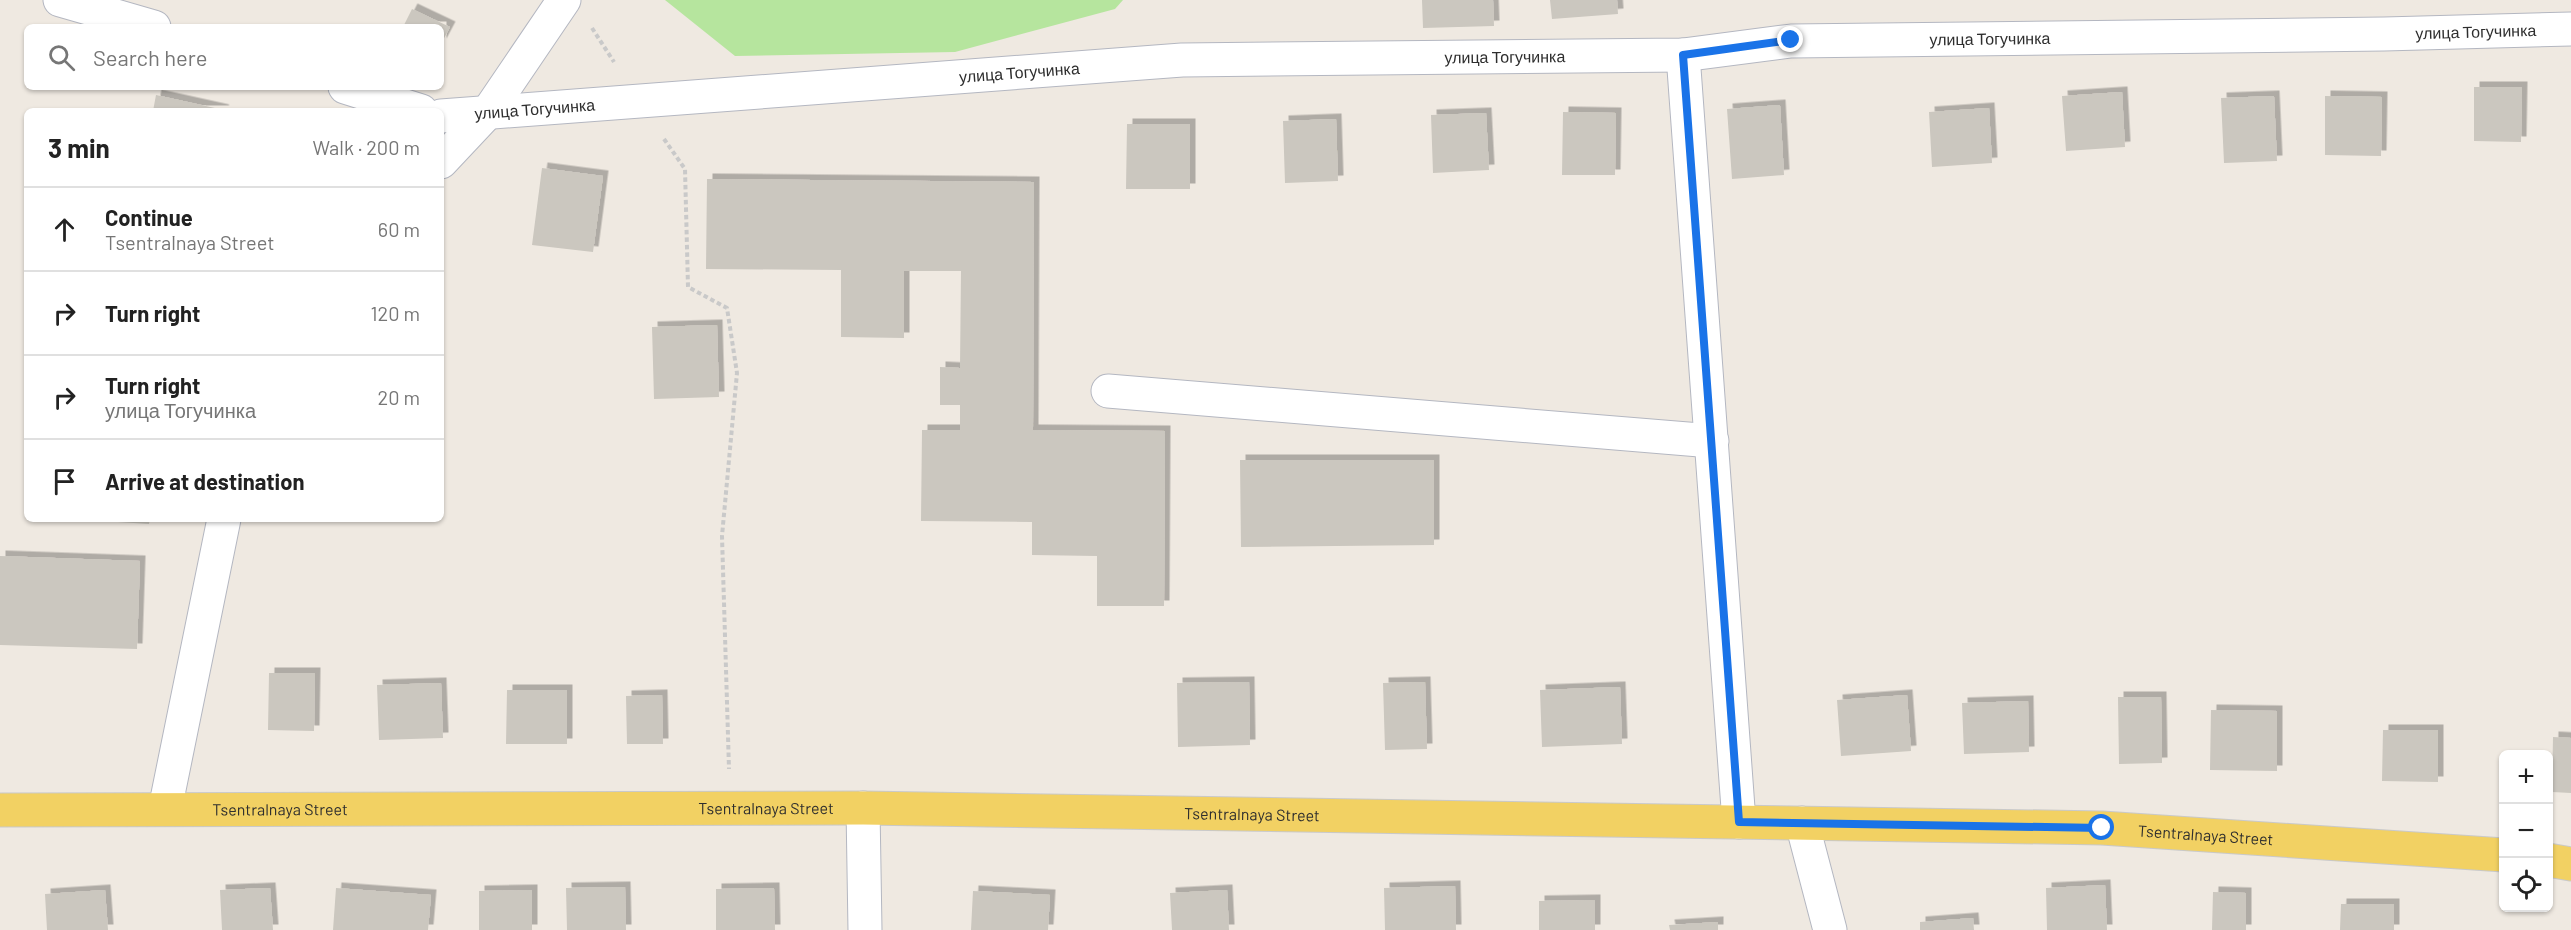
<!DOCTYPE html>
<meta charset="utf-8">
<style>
body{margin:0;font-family:Barlow,sans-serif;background:#f6f6f6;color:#222}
.controls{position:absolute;right:18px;bottom:18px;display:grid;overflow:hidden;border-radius:9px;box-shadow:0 2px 4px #0004}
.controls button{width:54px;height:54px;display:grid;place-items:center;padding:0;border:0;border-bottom:2px solid #e0e0e0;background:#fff;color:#222;font:30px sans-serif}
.stop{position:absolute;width:18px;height:18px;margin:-14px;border:4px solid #1a73e8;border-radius:50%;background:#fff}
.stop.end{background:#1a73e8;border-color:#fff;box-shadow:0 2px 6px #0008}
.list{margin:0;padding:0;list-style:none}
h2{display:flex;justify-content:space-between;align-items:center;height:78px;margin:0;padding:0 24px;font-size:26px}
h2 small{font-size:20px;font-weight:400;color:#767676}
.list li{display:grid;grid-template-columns:39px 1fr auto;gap:18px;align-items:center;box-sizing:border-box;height:84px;padding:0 24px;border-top:2px solid #e0e0e0}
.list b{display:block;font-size:22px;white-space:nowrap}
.list p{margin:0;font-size:20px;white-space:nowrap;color:#767676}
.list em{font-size:20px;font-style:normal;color:#767676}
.icon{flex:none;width:33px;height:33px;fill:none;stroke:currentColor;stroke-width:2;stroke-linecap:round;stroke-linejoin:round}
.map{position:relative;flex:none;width:2571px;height:930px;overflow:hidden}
.search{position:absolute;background:#fff;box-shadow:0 2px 4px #0004;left:24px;top:24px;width:420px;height:66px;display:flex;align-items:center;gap:15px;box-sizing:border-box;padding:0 21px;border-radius:9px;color:#767676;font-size:22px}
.panel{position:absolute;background:#fff;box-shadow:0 2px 4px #0004;left:24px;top:108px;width:420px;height:414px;border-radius:9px}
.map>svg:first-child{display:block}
.green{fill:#b6e59e}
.building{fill:#cbc7bf;filter:url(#shadow)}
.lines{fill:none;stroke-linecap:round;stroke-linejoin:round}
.minor-casing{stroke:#b4b7c1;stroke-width:35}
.major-casing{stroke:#c9c9c9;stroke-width:35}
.path{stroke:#c9c9c9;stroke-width:4;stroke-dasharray:4.5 3;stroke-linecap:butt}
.minor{stroke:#fff;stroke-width:33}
.major{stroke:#f2d163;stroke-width:33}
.route{stroke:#1a73e8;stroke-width:8}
.labels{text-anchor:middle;stroke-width:5;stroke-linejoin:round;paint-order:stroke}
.street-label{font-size:16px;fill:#2e2e2e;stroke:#fff}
</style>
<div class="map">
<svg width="2571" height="930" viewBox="0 0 2571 930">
<defs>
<filter id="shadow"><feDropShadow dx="5.5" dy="-5.5" stdDeviation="0" flood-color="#0004"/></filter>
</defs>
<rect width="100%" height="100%" fill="#efe9e1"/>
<path class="green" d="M665 0H1123L1115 9 955 52 735 56Z"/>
<path class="building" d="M1422 0H1493L1494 26 1423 28Z
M1550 0H1617L1618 14 1552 19Z
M412 9 450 27 441 44V27H403Z
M2474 87H2522L2521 142 2474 141Z
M2122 92 2125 147 2066 151 2062 96Z
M156 95 224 110 223 111H153Z
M2274 96 2277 161 2224 163 2221 98Z
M2325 96 2382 97 2381 156 2325 155Z
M1780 105 1784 175 1732 179 1727 109Z
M1989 108 1992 163 1932 167 1929 112Z
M1563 112 1616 113 1615 175H1562Z
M1486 113 1489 170 1433 173 1431 115Z
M1336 119 1338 181 1285 183 1283 121Z
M1127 124H1190V189H1126Z
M542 168 603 176 593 252 532 245Z
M707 179 1034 182 1033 430 1165 431 1164 606H1097V556L1032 555V522L921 521 922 430H960V405H940V367L960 368 961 271H904V338L841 337V270L706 269Z
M717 325 719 397 654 399 652 327Z
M1240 460H1434V545L1241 547Z
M71 519H150L149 524Z
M0 556 140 561 137 649 0 645Z
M269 673H315L314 731 268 730Z
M1249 682 1250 745 1178 747 1177 683Z
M1425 682 1427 749 1385 750 1383 683Z
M441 683 443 738 379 740 377 685Z
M1620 687 1622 744 1542 747 1540 690Z
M507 690H567V744H506Z
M662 695 663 744H627L626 696Z
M1907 695 1911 751 1841 756 1837 700Z
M2118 697H2161L2162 763 2119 764Z
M2028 701 2029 752 1964 754 1962 703Z
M2211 710 2277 711V771L2210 770Z
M2383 730H2438V782L2382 781Z
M2553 737 2571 738V793L2552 792Z
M2105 885 2107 930H2047L2046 888Z
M1455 886 1456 930H1385L1384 888Z
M625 887 626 930H567L566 888Z
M270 888 273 930H222L220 890Z
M336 888 431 895 428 930H333Z
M774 888 775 930H716V889Z
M105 890 108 930H47L45 894Z
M532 890V930H479V891Z
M1227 890 1229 930H1172L1170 893Z
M973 891 1050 895 1048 930H971Z
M2213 892 2246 893V930H2212Z
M1595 900V930H1539V901Z
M2341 904H2394V930H2340Z
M1973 918 1974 930H1920V922Z
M1718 922V930H1670L1669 925Z"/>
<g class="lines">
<g class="minor-casing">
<g id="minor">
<path d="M60 0 154 27"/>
<path d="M1683 55 1739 822"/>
<path d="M345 87 421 111"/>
<path id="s1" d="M441 116 1182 60 1683 55 1791 41 2384 34 2571 29"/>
<path d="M441 162 488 112 564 0"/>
<path d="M1108 391 1712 441"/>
<path d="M863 808 865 930"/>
<path d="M165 809 224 519"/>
<path d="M1802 823 1830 930"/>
</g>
</g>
<g class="major-casing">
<g id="major">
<path id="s2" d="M0 810 863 808 2102 828 2504 855"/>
<path d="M2548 860 2571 864"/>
</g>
</g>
<path class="path" d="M592 28 614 62
M664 139 685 169 688 287 727 308 737 373 722 536 729 769"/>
<use href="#minor" class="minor"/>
<use href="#major" class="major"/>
</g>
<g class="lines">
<path class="route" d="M1791 40 1683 55 1739 822 2102 828"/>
</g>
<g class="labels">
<g class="street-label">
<text dy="6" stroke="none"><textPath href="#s1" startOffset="2038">улица Тогучинка</textPath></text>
<text dy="6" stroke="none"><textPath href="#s1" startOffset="1552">улица Тогучинка</textPath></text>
<text dy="6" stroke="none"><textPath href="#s1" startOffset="1066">улица Тогучинка</textPath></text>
<text dy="6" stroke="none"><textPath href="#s1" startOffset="580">улица Тогучинка</textPath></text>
<text dy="6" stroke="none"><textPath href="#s1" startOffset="94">улица Тогучинка</textPath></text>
<text dy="6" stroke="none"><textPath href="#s2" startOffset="766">Tsentralnaya Street</textPath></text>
<text dy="6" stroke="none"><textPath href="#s2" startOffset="280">Tsentralnaya Street</textPath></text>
<text dy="6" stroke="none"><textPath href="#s2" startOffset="1252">Tsentralnaya Street</textPath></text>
<text dy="6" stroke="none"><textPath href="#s2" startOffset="2206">Tsentralnaya Street</textPath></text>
</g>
</g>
</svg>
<div class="controls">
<button>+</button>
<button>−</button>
<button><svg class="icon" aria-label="locate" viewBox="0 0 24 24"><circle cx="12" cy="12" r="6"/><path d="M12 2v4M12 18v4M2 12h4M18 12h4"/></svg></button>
</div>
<div class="stop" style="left:2102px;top:828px"></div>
<div class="stop end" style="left:1791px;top:40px"></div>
<div class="search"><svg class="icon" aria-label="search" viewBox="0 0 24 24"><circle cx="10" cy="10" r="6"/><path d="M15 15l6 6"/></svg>Search here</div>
<section class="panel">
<h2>3 min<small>Walk · 200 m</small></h2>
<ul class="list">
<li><svg class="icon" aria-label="ahead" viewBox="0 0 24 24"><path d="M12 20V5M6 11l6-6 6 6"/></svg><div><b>Continue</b><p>Tsentralnaya Street</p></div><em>60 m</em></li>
<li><svg class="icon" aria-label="right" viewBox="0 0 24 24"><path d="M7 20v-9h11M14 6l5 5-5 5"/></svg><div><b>Turn right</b></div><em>120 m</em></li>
<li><svg class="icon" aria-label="right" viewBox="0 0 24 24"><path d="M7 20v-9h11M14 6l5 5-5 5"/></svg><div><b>Turn right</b><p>улица Тогучинка</p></div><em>20 m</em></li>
<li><svg class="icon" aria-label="arrive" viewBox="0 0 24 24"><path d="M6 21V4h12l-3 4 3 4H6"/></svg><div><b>Arrive at destination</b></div></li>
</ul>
</section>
</div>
